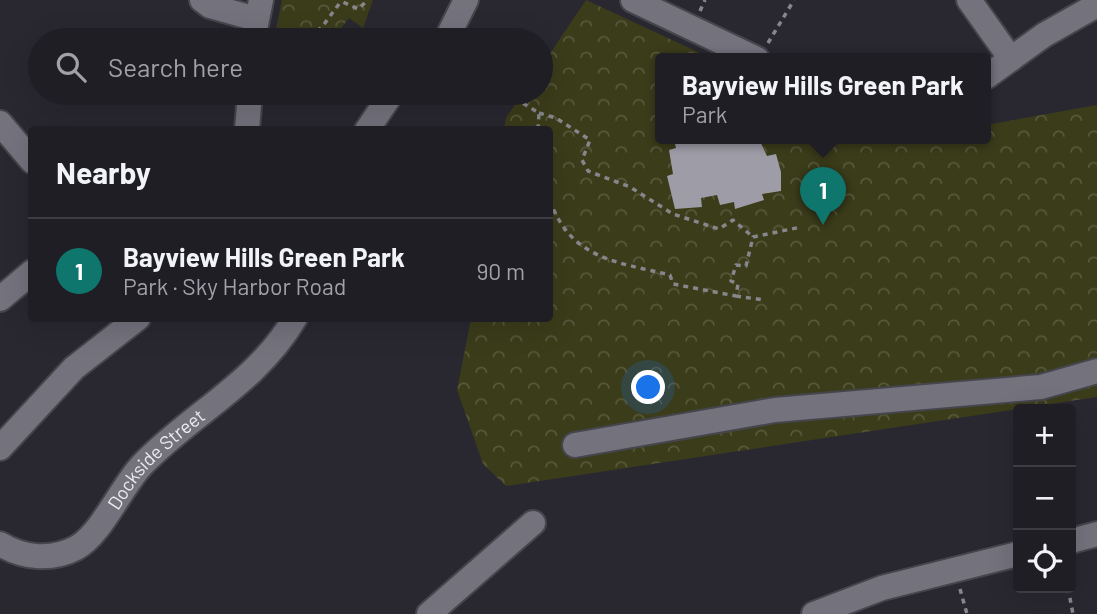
<!DOCTYPE html>
<meta charset="utf-8">
<style>
body{margin:0;font-family:Barlow,sans-serif;background:#2c2b32;color:#f1f3f6}
.controls{position:absolute;right:21px;bottom:21px;display:grid;overflow:hidden;border-radius:7px;box-shadow:0 7px 28px #0002}
.controls button{width:63px;height:63px;display:grid;place-items:center;padding:0;border:0;border-bottom:2px solid #3c3c42;background:#1f1e25;color:#f1f3f6;font:35px sans-serif}
.you{position:absolute;left:649px;top:388px;width:24px;height:24px;margin:-18px;border:5px solid #fff;border-radius:50%;background:#1a73e8;box-shadow:0 0 0 10px #1a73e833}
.badge{display:grid;place-items:center;width:46px;height:46px;border-radius:50%;background:#0f766e;color:#fff;font-size:23px;font-weight:700}
.pin{position:absolute;translate:-50% -58px;filter:drop-shadow(0 2px 4px #0008)}
.pin::after{content:'';position:absolute;top:37px;width:24px;height:21px;background:inherit;clip-path:polygon(0 0,100% 0,50% 100%)}
.popup{position:absolute;left:655px;top:53px;width:336px;height:91px;box-sizing:border-box;display:grid;place-content:center;border-radius:7px;background:#1f1e25;filter:drop-shadow(0 2px 5px #0005);font-size:23px;white-space:nowrap;color:#a1a2a7}
.popup b{font-size:26px;color:#f1f3f6}
.popup::after{content:'';position:absolute;left:50%;top:100%;margin-left:-14px;border:14px solid transparent;border-top-color:#1f1e25}
.list{margin:0;padding:0;list-style:none}
h2{display:flex;justify-content:space-between;align-items:center;height:91px;margin:0;padding:0 28px;font-size:30px}
h2 small{font-size:23px;font-weight:400;color:#a1a2a7}
.list li{display:grid;grid-template-columns:46px 1fr auto;gap:21px;align-items:center;box-sizing:border-box;height:105px;padding:0 28px;border-top:2px solid #3c3c42}
.list b{display:block;font-size:26px;white-space:nowrap}
.list p{margin:0;font-size:23px;white-space:nowrap;color:#a1a2a7}
.list em{font-size:23px;font-style:normal;color:#a1a2a7}
.icon{flex:none;width:38px;height:38px;fill:none;stroke:currentColor;stroke-width:2;stroke-linecap:round;stroke-linejoin:round}
.map{position:relative;flex:none;width:1097px;height:614px;overflow:hidden}
.search{position:absolute;background:#1f1e25;box-shadow:0 7px 28px #0002;left:28px;top:28px;width:525px;height:77px;display:flex;align-items:center;gap:18px;box-sizing:border-box;padding:0 24px;border-radius:38px;color:#a1a2a7;font-size:26px}
.panel{position:absolute;background:#1f1e25;box-shadow:0 7px 28px #0002;left:28px;top:126px;width:525px;height:196px;border-radius:7px}
.map>svg:first-child{display:block}
.forest{fill:url(#forest-crowns)}
.building{fill:#9d9ca7}
.lines{fill:none;stroke-linecap:round;stroke-linejoin:round}
.minor-casing{stroke:#45454c;stroke-width:28}
.path{stroke:#86868d;stroke-width:3.5;stroke-dasharray:5 5;stroke-linecap:butt}
.minor{stroke:#73727d;stroke-width:24}
.labels{text-anchor:middle;stroke-width:7;stroke-linejoin:round;paint-order:stroke}
.street-label{font-size:19px;fill:#eaeaef;stroke:#292831}
</style>
<div class="map">
<svg width="1097" height="614" viewBox="0 0 1097 614">
<defs>
<pattern id="forest-crowns" width="20" height="18" patternUnits="userSpaceOnUse" patternTransform="scale(1.75)"><rect width="20" height="18" fill="#3b3c1a"/><path d="M2 6a3 3 0 1 1 6 0M12 15a3 3 0 1 1 6 0" fill="none" stroke="#58583c"/></pattern>
</defs>
<rect width="100%" height="100%" fill="#292831"/>
<path class="forest" d="M282 0H373L363 28 349 18 332 40H274Z
M586 0 713 59H660V139H986V125L1097 105V397L506 486 483 464 457 390 471 319 550 318V130L504 129 506 118 523 93H541V67Z"/>
<path class="building" d="M674 139H759L767 156 776 154 781 172V191L762 194 764 200 735 209 734 202 720 205 717 195 701 198 702 207 675 209 667 176 673 174 669 150 676 148Z"/>
<g class="lines">
<g class="minor-casing">
<g id="minor">
<path d="M202 0 210 6 256 19"/>
<path d="M633 0 757 59"/>
<path d="M969 0 1011 59"/>
<path d="M253 40 261 0"/>
<path d="M446 40 466 0"/>
<path d="M986 77 1044 35 1097 5"/>
<path d="M0 123 32 161"/>
<path d="M247 130 250 93"/>
<path d="M367 130 392 93"/>
<path d="M0 299 32 272"/>
<path d="M575 445 775 410 1041 387 1097 371"/>
<path d="M0 448 74 368 138 318"/>
<path d="M1071 541 1097 534"/>
<path id="s1" d="M0 544C23 558 51 561 76 548 101 535 121 487 142 465 192 413 256 384 295 318"/>
<path d="M429 614 533 523"/>
<path d="M814 614 882 588 1018 554"/>
</g>
</g>
<path class="path" d="M700 11 705 0
M309 37 322 27 339 4 343 2 358 9 368 0
M768 43 794 0
M506 93 539 113 538 130
M539 113 556 118 590 140 582 160 588 171 630 187 673 214 719 229 733 220 753 237
M550 200C570 259 617 262 670 275L673 284 736 296 738 284 731 281 736 265 746 266 753 237 801 227
M736 296 764 300
M1068 588 1073 614
M960 589 967 614"/>
<use href="#minor" class="minor"/>
</g>
<g class="labels">
<g class="street-label">
<text dy="7" stroke="none"><textPath href="#s1" startOffset="200">Dockside Street</textPath></text>
</g>
</g>
</svg>
<div class="controls">
<button>+</button>
<button>−</button>
<button><svg class="icon" aria-label="locate" viewBox="0 0 24 24"><circle cx="12" cy="12" r="6"/><path d="M12 2v4M12 18v4M2 12h4M18 12h4"/></svg></button>
</div>
<div class="you"></div>
<div class="pin badge" style="left:823px;top:225px">1</div>
<div class="popup"><b>Bayview Hills Green Park</b>Park</div>
<div class="search"><svg class="icon" aria-label="search" viewBox="0 0 24 24"><circle cx="10" cy="10" r="6"/><path d="M15 15l6 6"/></svg>Search here</div>
<section class="panel">
<h2>Nearby<small></small></h2>
<ul class="list">
<li><span class="badge">1</span><div><b>Bayview Hills Green Park</b><p>Park · Sky Harbor Road</p></div><em>90 m</em></li>
</ul>
</section>
</div>
